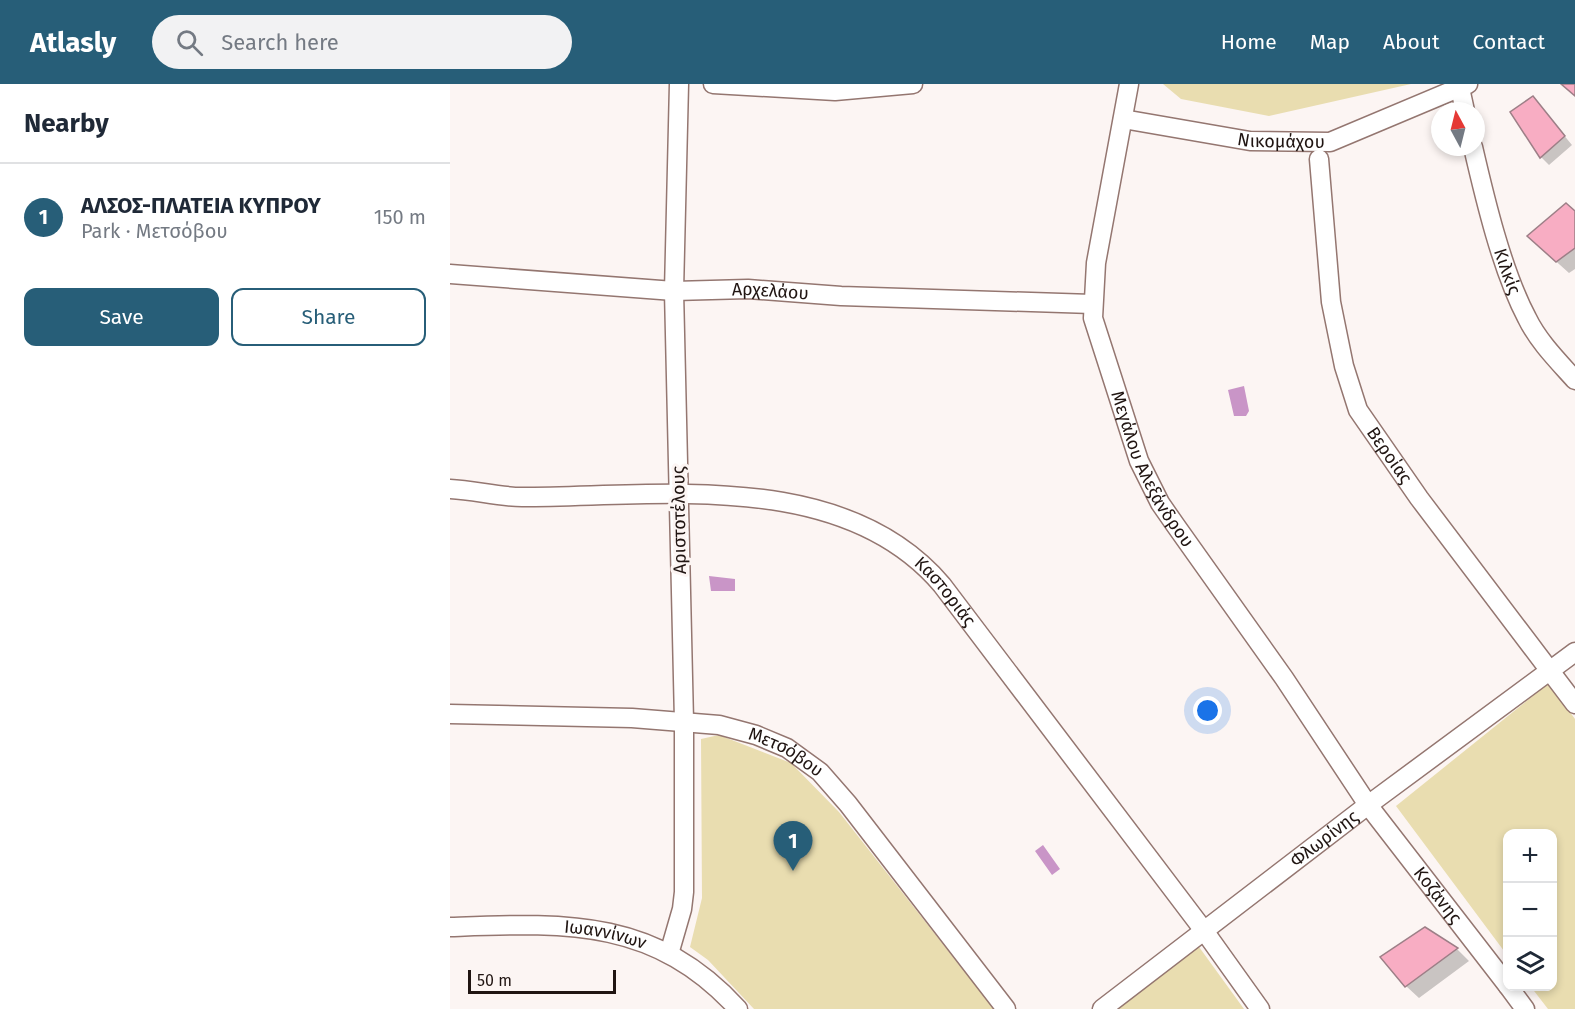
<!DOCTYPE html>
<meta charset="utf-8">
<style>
body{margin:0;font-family:"Fira Sans",sans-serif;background:#f2f2f3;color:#1f2937}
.controls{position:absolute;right:18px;bottom:18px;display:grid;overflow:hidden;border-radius:12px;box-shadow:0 3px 9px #0003}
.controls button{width:54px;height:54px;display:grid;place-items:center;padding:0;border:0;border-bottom:2px solid #e0e1e3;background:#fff;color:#1f2937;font:30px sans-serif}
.compass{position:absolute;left:981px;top:18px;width:54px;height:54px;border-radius:50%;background:#fff;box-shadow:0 3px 9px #0003;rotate:353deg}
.scale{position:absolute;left:18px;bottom:15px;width:148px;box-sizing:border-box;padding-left:6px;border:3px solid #201512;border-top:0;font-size:16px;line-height:21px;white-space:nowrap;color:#201512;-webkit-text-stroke:4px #fcf5f3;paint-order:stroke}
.you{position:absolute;left:758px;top:627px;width:21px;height:21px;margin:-15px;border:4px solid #fff;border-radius:50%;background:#1a73e8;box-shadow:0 0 0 9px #1a73e833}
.badge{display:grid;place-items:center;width:39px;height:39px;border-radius:50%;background:#275e78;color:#fff;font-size:20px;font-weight:700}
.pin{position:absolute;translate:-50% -50px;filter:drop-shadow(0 2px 3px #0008)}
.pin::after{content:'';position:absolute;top:32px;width:21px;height:18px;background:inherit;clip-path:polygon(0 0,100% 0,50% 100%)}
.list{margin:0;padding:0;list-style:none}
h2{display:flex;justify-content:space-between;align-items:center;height:78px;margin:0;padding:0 24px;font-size:26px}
h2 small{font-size:20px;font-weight:400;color:#747a83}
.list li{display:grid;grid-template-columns:39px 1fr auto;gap:18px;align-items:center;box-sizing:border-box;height:108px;padding:0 24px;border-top:2px solid #e0e1e3}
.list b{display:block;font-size:22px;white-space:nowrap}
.list p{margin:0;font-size:20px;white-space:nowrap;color:#747a83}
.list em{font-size:20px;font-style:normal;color:#747a83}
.actions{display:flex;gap:12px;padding:18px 24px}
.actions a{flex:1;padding:14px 0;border:2px solid #275e78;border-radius:12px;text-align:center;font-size:21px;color:#275e78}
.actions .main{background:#275e78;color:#fff}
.icon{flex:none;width:33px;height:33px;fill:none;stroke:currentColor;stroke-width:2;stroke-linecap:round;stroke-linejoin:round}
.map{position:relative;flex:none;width:1125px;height:925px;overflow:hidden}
header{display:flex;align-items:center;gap:36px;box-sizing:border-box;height:84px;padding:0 30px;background:#275e78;color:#fff}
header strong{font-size:28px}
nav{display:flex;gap:33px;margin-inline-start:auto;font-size:21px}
.search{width:420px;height:54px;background:#f2f2f3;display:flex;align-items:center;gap:15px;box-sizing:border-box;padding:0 21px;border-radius:33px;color:#747a83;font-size:22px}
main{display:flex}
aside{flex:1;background:#fff}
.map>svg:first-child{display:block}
.green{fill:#e9ddb0}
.water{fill:#c995c7}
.shadow{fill:#0003}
.building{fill:#f8adc3;stroke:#9d7f87;stroke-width:1.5}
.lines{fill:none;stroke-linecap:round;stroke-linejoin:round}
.street-casing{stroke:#947670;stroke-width:21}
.street{stroke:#fff;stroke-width:18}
.labels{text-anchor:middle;stroke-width:6;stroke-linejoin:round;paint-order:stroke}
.street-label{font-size:18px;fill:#201512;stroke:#fcf5f3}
</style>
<header>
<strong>Atlasly</strong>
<div class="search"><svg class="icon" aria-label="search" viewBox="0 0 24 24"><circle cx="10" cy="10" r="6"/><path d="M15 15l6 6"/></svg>Search here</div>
<nav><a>Home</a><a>Map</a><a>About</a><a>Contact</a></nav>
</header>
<main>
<aside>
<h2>Nearby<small></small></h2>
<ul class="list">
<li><span class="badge">1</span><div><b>ΑΛΣΟΣ-ΠΛΑΤΕΙΑ ΚΥΠΡΟΥ</b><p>Park · Μετσόβου</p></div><em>150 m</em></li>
</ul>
<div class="actions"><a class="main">Save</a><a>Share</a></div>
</aside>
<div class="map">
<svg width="1125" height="925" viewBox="0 0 1125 925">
<rect width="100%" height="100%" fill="#fcf5f3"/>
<path class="green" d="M713 0H961L819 32 731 15Z
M1099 599 1125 635V925H1098L1081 903 1102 902V750H1058L1057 871 946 722Z
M269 651 341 679 389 728 544 925H304L258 876 240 863 252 814 251 655Z
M744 856 794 925H662Z"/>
<path class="water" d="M794 302 799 327 796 332H784L778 306Z
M259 492 285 495V507H261Z
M593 761 610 785 602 791 585 767Z"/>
<path class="shadow" d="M1083 14 1122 61 1099 81 1091 73Z
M1125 129V185L1119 189 1091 164Z
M975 844 1007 865 1019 877 969 914 956 902Z"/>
<path class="building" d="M1111 0H1125V12Z
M1083 12 1115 52 1090 74 1060 28Z
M1116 119 1125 127V164L1106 178 1077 152Z
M975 843 1008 864 955 903 930 873Z"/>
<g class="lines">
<g class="street-casing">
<g id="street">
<path d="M263 0 385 7 463 0"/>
<path id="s1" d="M679 0 646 179 643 234 689 377 710 419 726 442 834 594 918 721 1058 902"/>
<path d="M1010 4 1015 27"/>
<path id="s2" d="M673 35 800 57 880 58 1018 0"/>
<path id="s3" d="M1023 63C1035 115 1052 187 1077 234 1088 257 1108 277 1125 296"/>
<path id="s4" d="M869 75 881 218 894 282 908 326 969 414 1125 620"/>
<path id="s5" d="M0 190 224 207 298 205 391 212 642 220"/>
<path id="s6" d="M0 405C24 406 48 413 72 413 209 413 393 384 492 501L755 848 810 925"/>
<path id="s7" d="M0 630 182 634 269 641 306 651 337 664 370 688 398 720 556 925"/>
<path id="s8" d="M0 843C114 839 204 833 288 925"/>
<path d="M219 870 232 825 234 808V637L224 207 229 0"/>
<path d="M1058 902 1075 925"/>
<path id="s9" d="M652 925 918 721 1125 568"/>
</g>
</g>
<use href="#street" class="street"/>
</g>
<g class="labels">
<g class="street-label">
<text dy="6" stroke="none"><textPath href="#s2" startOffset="160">Νικομάχου</textPath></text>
<text dy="6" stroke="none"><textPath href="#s3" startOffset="129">Κιλκίς</textPath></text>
<text dy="6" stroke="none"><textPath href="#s5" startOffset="321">Αρχελάου</textPath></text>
<text dy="6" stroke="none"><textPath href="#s4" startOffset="310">Βεροίας</textPath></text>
<text dy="6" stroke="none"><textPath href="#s1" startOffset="400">Μεγάλου Αλεξάνδρου</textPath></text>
<text transform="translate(229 436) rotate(-91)" y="6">Αριστοτέλους</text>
<text dy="6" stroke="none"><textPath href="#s6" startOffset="524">Καστοριάς</textPath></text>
<text dy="6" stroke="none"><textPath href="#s7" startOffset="342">Μετσόβου</textPath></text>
<text dy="6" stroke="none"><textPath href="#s9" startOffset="280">Φλωρίνης</textPath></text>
<text dy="6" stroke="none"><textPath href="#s1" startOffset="915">Κοζάνης</textPath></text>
<text dy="6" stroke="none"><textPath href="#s8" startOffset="156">Ιωαννίνων</textPath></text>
</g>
</g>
</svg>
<div class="controls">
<button>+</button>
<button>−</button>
<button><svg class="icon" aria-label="layers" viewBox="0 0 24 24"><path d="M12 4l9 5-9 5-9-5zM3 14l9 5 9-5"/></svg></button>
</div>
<svg class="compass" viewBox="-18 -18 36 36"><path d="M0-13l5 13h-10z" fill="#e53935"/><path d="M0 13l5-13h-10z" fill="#747a83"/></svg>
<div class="scale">50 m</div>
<div class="you"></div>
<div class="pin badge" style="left:343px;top:787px">1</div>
</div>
</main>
